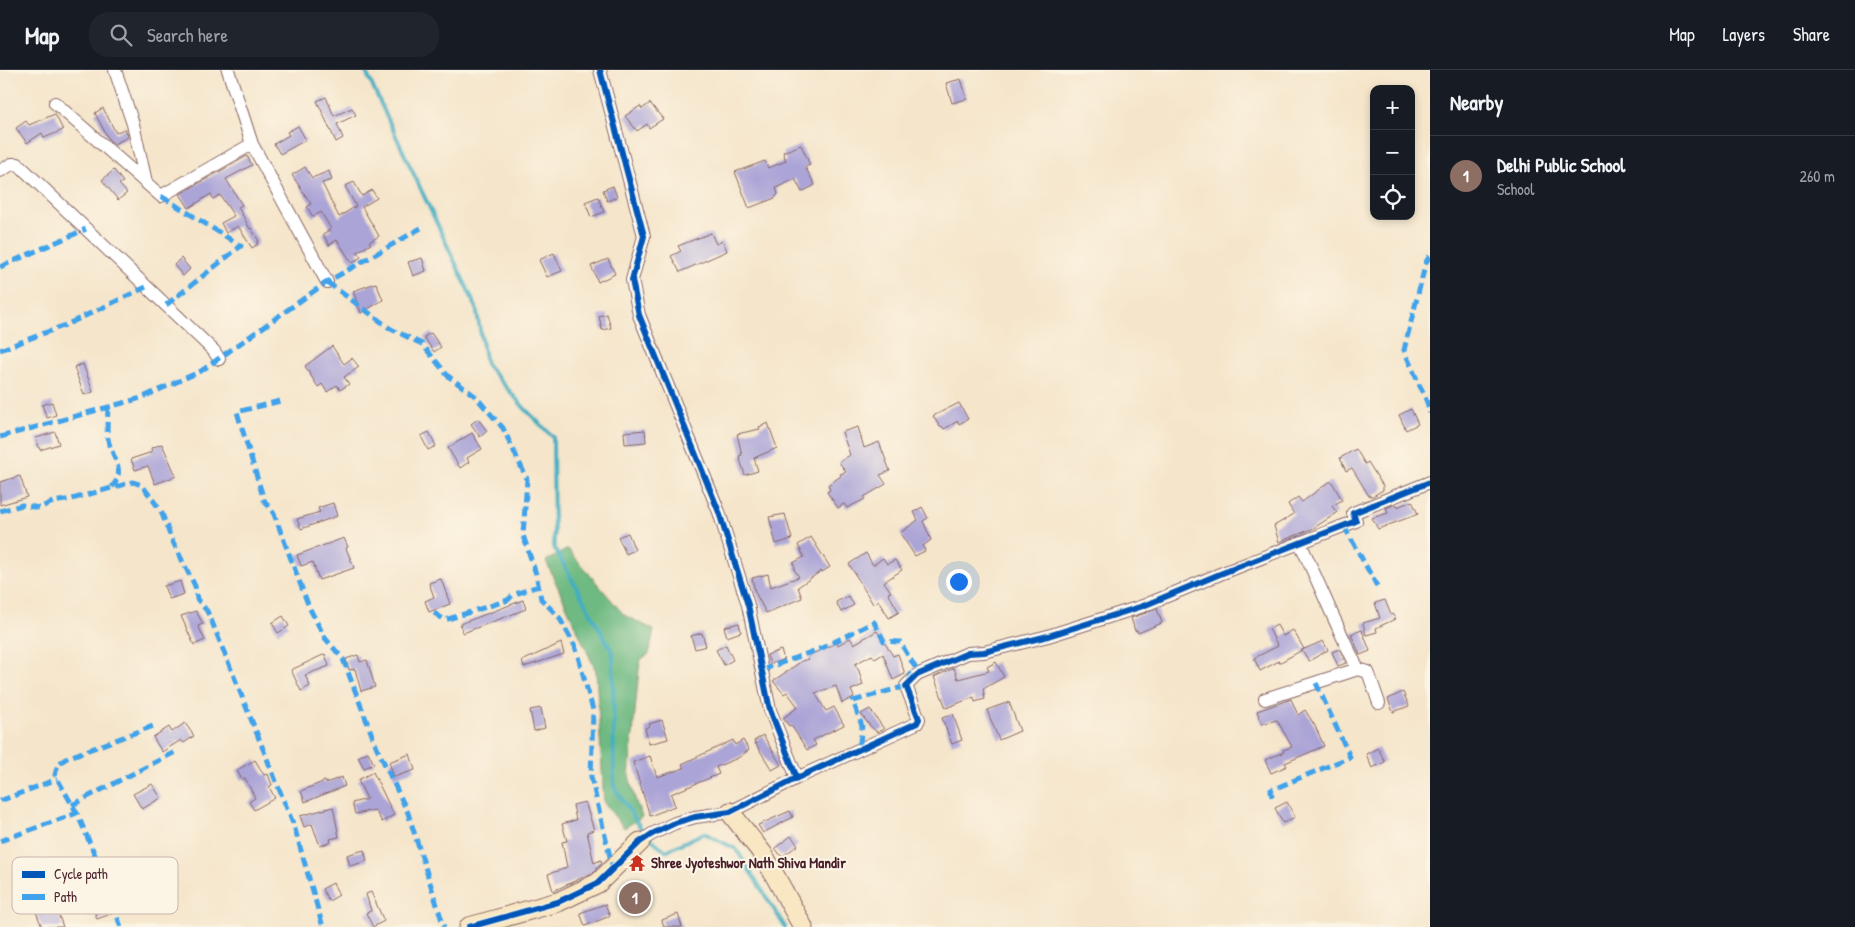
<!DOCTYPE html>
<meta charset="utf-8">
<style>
body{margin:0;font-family:"Patrick Hand",sans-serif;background:#20242c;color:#f1f3f6}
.controls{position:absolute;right:15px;top:15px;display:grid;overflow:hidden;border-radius:10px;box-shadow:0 2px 8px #0003}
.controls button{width:45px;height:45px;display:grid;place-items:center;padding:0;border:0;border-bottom:1px solid #363941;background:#171b24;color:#f1f3f6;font:25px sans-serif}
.you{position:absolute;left:958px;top:511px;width:18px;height:18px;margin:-12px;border:4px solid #fff;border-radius:50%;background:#1a73e8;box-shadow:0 0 0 8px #1a73e833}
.badge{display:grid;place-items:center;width:32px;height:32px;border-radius:50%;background:#7c3aed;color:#fff;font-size:16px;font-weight:700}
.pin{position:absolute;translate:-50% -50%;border:2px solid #fff;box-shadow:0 1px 5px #0006}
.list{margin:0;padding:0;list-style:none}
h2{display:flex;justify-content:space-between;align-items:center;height:65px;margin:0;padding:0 20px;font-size:21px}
h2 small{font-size:16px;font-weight:400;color:#9ea1a6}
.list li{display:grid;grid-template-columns:32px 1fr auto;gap:15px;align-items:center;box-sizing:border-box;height:80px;padding:0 20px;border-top:1px solid #363941}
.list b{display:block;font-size:19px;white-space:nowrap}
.list p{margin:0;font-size:16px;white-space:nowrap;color:#9ea1a6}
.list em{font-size:16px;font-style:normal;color:#9ea1a6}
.icon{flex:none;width:28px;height:28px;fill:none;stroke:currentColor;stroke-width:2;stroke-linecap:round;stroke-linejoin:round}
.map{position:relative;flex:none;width:1430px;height:857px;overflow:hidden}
header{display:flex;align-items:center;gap:30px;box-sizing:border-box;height:70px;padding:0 25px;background:#171b24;border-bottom:1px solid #363941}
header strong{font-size:24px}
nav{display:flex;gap:28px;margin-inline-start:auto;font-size:18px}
.search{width:350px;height:45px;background:#20242c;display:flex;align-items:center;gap:12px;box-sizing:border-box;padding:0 18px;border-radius:20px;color:#9ea1a6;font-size:19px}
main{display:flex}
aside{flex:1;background:#171b24}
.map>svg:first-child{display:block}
.forest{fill:#6eba82;stroke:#5c6c56}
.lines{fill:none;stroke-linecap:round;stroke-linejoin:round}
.stream{stroke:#43aec1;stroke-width:4}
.building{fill:#aba4d7}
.street-casing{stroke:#866463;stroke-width:14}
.secondary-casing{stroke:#866463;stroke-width:21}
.street{stroke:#fff;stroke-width:12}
.secondary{stroke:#f9e7c3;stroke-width:19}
.quiet{stroke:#40a2eb;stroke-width:5;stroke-dasharray:10 5;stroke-linecap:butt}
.cycleway-casing{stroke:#fcf5e5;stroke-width:9}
.cycleway{stroke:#0057b8;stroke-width:6}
.labels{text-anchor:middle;stroke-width:4;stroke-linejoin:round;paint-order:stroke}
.poi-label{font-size:15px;font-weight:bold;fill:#4a1f2b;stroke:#fcf5e5;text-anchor:start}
.key{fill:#fcf5e5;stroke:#c7b5ad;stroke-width:1}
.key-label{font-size:14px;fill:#4a1f2b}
</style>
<header>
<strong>Map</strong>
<div class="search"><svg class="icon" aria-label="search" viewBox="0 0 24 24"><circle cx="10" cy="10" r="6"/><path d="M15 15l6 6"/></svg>Search here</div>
<nav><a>Map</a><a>Layers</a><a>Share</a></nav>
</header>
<main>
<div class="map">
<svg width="1430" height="857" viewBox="0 0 1430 857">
<rect width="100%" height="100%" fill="#fcf5e5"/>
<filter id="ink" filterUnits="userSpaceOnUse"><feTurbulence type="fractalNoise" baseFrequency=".02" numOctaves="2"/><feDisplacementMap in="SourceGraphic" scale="10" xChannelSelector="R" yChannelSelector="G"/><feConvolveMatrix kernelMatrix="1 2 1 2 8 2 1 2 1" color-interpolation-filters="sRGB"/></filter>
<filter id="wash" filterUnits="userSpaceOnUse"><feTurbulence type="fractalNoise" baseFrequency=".0096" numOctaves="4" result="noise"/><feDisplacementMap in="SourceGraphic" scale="20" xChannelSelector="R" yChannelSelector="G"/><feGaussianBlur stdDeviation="1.12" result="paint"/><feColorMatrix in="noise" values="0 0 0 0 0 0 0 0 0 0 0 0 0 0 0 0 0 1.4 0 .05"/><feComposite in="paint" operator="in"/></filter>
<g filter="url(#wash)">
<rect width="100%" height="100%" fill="#f5e5ca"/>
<path class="forest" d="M568 479 624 545 654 560 649 584 641 589 639 599 629 706 636 732 642 747 624 758 604 733 596 601 546 491Z"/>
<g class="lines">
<path class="stream" d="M365 0 476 237 486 294 526 340 553 367 554 477 613 583 614 717 644 763 666 781 704 763 736 779 785 857"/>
</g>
<g id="blocks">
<path class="building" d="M961 9 967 29 952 33 946 13Z
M326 27 334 46 352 38 356 45 337 54 343 68 336 72 317 31Z
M650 33 663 49 649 58 647 54 637 61 625 46 640 36 642 39Z
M103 38 116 63 125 58 128 67 114 74 109 70 95 43Z
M55 44 63 60 44 68 42 63 27 73 16 58 26 51 29 55Z
M298 56 306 70 280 84 274 74 289 65 287 62Z
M801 75 810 95 805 97 815 115 802 122 795 109 776 118 778 124 775 128 749 138 735 102 765 91 768 98 786 91 783 82Z
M247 86 252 95 226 109 242 135 238 137 250 159 251 158 259 171 257 172 258 174 252 178 238 156 226 163 221 153 234 146 220 125 213 129 211 124 189 138 180 124Z
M305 97 312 108 329 101 332 110 322 113 339 147 356 136 345 116 354 112 362 126 372 120 377 128 362 137 379 166 369 172 371 174 357 182 361 187 352 193 337 170 329 175 323 164 331 159 321 142 313 147 307 137 311 134 292 105Z
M114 100 123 112 119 114 127 123 118 130 102 110Z
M613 116 617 127 607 131 603 120Z
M598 127 604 142 591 147 585 132Z
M711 163 716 174 723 171 727 181 680 202 671 186 681 181 678 176Z
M554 183 562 201 547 207 539 190Z
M181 188 190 199 183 206 174 195Z
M422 188 426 201 413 206 408 192Z
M608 189 615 204 598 212 591 196Z
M376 213 383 230 361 243 353 221Z
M607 244 611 258 602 260 599 246Z
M431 263 441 277 434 282 424 267Z
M332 276 344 294 352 288 359 297 344 307 349 314 340 320 337 315 327 322 322 314 318 317 305 296Z
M83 294 93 322 84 325 74 297Z
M52 332 56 345 47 348 42 335Z
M959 333 968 349 959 354 958 351 944 359 942 356 940 357 933 346Z
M1411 339 1418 354 1406 360 1399 345Z
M478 349 487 361 480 367 471 354Z
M768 353 777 378 754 388 758 401 745 405 739 386 742 385 737 364 760 359 759 357Z
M858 357 864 378 879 372 890 401 880 405 886 414 864 427 865 429 847 438 844 434 838 438 827 422 830 420 828 415 841 406 840 404 846 402 839 392 850 385 842 362Z
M645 360 646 372 625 374 624 362Z
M55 362 59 374 40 380 36 368Z
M429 362 436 376 428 380 421 366Z
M472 363 482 379 467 388 469 392 460 398 448 378Z
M162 374 176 406 155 414 148 396 135 400 131 389 152 382 151 378Z
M1356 379 1365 394 1368 392 1383 416V420L1373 426H1369L1352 398 1346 401 1340 388Z
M20 406 27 427 0 435V412Z
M1329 412H1332L1342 430 1332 436 1337 443 1312 459 1279 472 1274 456 1294 444 1288 434 1298 427 1302 432Z
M1412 431 1418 444 1378 459 1372 448 1388 443 1386 438 1396 434 1397 437Z
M333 433 337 446 301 459 297 449 320 442 318 438Z
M922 437 928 448 923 451 931 470 923 476 925 481 915 486 900 463 918 450 914 442Z
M785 444 792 469 776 474 769 447Z
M628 463 635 480 626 484 618 467Z
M811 467 830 497 822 502 821 501 798 517 802 528 766 543 755 522 752 508 768 504 771 517 799 507 794 499 795 497 793 493 804 487 798 475Z
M344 468 348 477 346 478 354 498 319 510 313 492 301 496 297 485Z
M866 483 873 495 883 488 887 494 895 490 902 500 884 512 891 522 888 523 899 542 889 548 878 530 873 534 849 494Z
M441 509 450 534 429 542 425 531 434 527 429 513Z
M180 511 184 524 169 529 164 516Z
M848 526 854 535 841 542 836 532Z
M523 530 526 539 463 563 460 554Z
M1385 530 1391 545 1393 544 1395 549 1376 558 1377 562 1366 565 1363 553 1380 548 1375 533Z
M1157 539 1162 553 1138 563 1137 560 1135 561 1131 548Z
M196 541 203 554 198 556 205 570 194 575 181 546Z
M283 546 289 556 278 563 272 553Z
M739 553 741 562 727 567 724 557Z
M1277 555 1283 566 1293 560 1304 579 1279 593V591L1260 601 1254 588 1278 576 1269 559Z
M1362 560 1370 581 1360 585 1351 564Z
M877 561 893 586 898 584 905 604 893 610 883 584 875 589 872 585 855 594 859 601 863 615 851 620 854 627 842 633 836 616 815 623 826 641 834 637 844 655 813 670 816 675 807 680 791 655 789 656 783 648 798 637 787 622 784 624 773 611 802 591 809 589 808 587 812 584 837 573 838 575 850 568 854 574Z
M702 563 706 576 695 579 691 566Z
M1323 571 1328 580 1309 591 1302 580Z
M561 573 564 584 524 597 522 591Z
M726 575 733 590 724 595 716 580Z
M1339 579 1346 593 1338 596 1332 582Z
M781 580 784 589 770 594 767 585Z
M325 584 329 596 305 605 310 616 301 621 291 600Z
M358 585 360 592 367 590 375 617 361 621 355 599 349 600 346 589Z
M996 592 1004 607 983 619 985 629 975 632 974 627 946 638 934 607 954 598 958 609 989 601 987 597Z
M1403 622 1409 636 1393 642 1388 629Z
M1291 629 1298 645 1305 640 1315 656 1324 676 1285 693 1287 696 1271 703 1265 690 1284 682 1283 680 1292 677 1277 650 1262 654 1257 641Z
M1009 632 1020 661 999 670 987 640Z
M541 638 545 658 534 661 530 640Z
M870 639 884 659 877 662 870 656 861 644Z
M953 644 962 670 952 674 942 648Z
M662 650 668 669 649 674 645 658 650 656 649 654Z
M185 653 194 666 184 673 181 670 162 682 153 667 169 657 172 662Z
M763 665 781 695 772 700 754 671Z
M733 670 735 675 743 670 749 680 738 688 716 697 719 704 671 724 675 736 650 746 633 692 650 686 657 707 684 698 682 694Z
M1378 678 1385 692 1372 698 1366 684Z
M368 682 374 694 364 698 358 687Z
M410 684 415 700 394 707 389 692Z
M255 690 264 705 268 704 272 715 269 717 275 728 254 740 249 732 255 728 245 708 242 710 237 700Z
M373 702 394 745 382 752 375 740 355 744 352 733 367 729 358 710Z
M342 707 345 716 305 732 301 721 325 711 326 713Z
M152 714 161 728 142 739 133 724Z
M585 732 594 760 587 762 594 793 601 790 602 793 592 803 553 821 548 804 564 799V798L567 797 562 772 567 771 562 754 576 750 573 735Z
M1287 732 1295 747 1283 753 1275 738Z
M333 737 339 767 330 769 331 772 320 776 312 754 304 757 300 746Z
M790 741 793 747 763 763 758 755Z
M791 766 798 775 782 787 775 778Z
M364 780 367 791 350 796 347 785Z
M333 813 339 825 329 831 322 819Z
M101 814 111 844 97 849 91 830 74 835 71 825Z
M371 822 384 851 373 857 366 843 371 841 366 824Z
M605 834 610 846 585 856 580 843Z
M55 835 63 857H42L36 842Z
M678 844 682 857H664L662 850Z"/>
</g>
</g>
<g filter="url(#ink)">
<use href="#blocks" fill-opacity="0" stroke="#866463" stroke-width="1"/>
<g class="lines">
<g class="street-casing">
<path id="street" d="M115 0 133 54 146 112
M228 0 252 74 327 212
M600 0 644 166 632 210 639 245 719 442 748 535 770 640 797 708
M55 33 161 126 252 74
M0 101 12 94H18L214 281 219 289
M1300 473C1320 515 1337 558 1358 599L1368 602 1379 633
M1265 629 1358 599
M640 772 652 764 675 753 695 747 730 742 797 708 917 653 919 649 906 616 917 605 968 583 984 582 1048 566 1143 536 1220 504 1356 451 1353 443 1430 412"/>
</g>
<g class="secondary-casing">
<path id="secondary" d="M730 742 763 784 803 857
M469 857 558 832 598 813 640 772"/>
</g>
<use href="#street" class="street"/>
<use href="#secondary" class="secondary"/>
<path class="quiet" d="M161 126 241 176 166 235
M1430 186 1426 192 1404 280 1427 332 1430 343
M0 197 86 159
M327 212 391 259 422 274 448 306 475 326 503 358 527 409 523 465 536 504 541 529 559 547 575 576 593 640 591 707 613 799
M0 280 68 254 146 217
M280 331 237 342 264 430 274 444 309 537 325 568 343 589 377 678 408 743 444 857
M108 337C108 347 106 359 108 369 112 389 127 399 112 417
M0 367 141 328 201 301 327 212 421 158
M0 441 22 435 39 438 53 432 72 429 133 412 142 415 161 441 171 468 195 516 197 529 207 541 212 552 294 756 323 857
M1344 456 1377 516
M434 543 445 550 508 530 513 525 538 516
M762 600 822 578 874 552 884 571 900 572 915 597 906 616 853 631 862 656 859 680
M1272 727 1271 720 1350 687 1316 613
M0 731 57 709
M72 735 177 681
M0 771 77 743
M121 857 98 792 77 743 55 705 58 694 67 688 153 656"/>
<g class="cycleway-casing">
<path id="cycleway" d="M600 0 644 166 632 210 639 245 719 442 748 535 770 640 797 708
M469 857 558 832 598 813 640 772 652 764 675 753 695 747 730 742 797 708 917 653 919 649 906 616 917 605 968 583 984 582 1048 566 1143 536 1220 504 1356 451 1353 443 1430 412"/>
</g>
<use href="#cycleway" class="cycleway"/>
</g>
</g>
<defs>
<g id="temple-bare" transform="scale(1.35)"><path d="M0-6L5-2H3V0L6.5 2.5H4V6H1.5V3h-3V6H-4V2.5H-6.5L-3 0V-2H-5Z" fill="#c8321e" stroke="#fcf5e5" stroke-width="2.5" paint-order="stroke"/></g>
</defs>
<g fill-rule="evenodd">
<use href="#temple-bare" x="637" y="793"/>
</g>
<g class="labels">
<g class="poi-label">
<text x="651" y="798">Shree Jyoteshwor Nath Shiva Mandir</text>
</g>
</g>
<rect x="12" y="787" width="166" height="57" rx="8" class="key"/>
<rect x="22" y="801" width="23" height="7" fill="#0057b8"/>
<rect x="22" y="824" width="23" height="6" fill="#40a2eb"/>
<g class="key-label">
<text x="54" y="809">Cycle path</text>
<text x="54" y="832">Path</text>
</g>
</svg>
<div class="controls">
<button>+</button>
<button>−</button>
<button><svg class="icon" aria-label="locate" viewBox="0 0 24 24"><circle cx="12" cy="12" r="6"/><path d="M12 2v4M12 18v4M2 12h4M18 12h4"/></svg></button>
</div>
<div class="you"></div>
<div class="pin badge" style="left:635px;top:828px;background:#8d6e63">1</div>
</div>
<aside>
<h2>Nearby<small></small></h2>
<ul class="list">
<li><span class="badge" style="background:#8d6e63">1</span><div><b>Delhi Public School</b><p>School</p></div><em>260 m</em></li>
</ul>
</aside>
</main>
